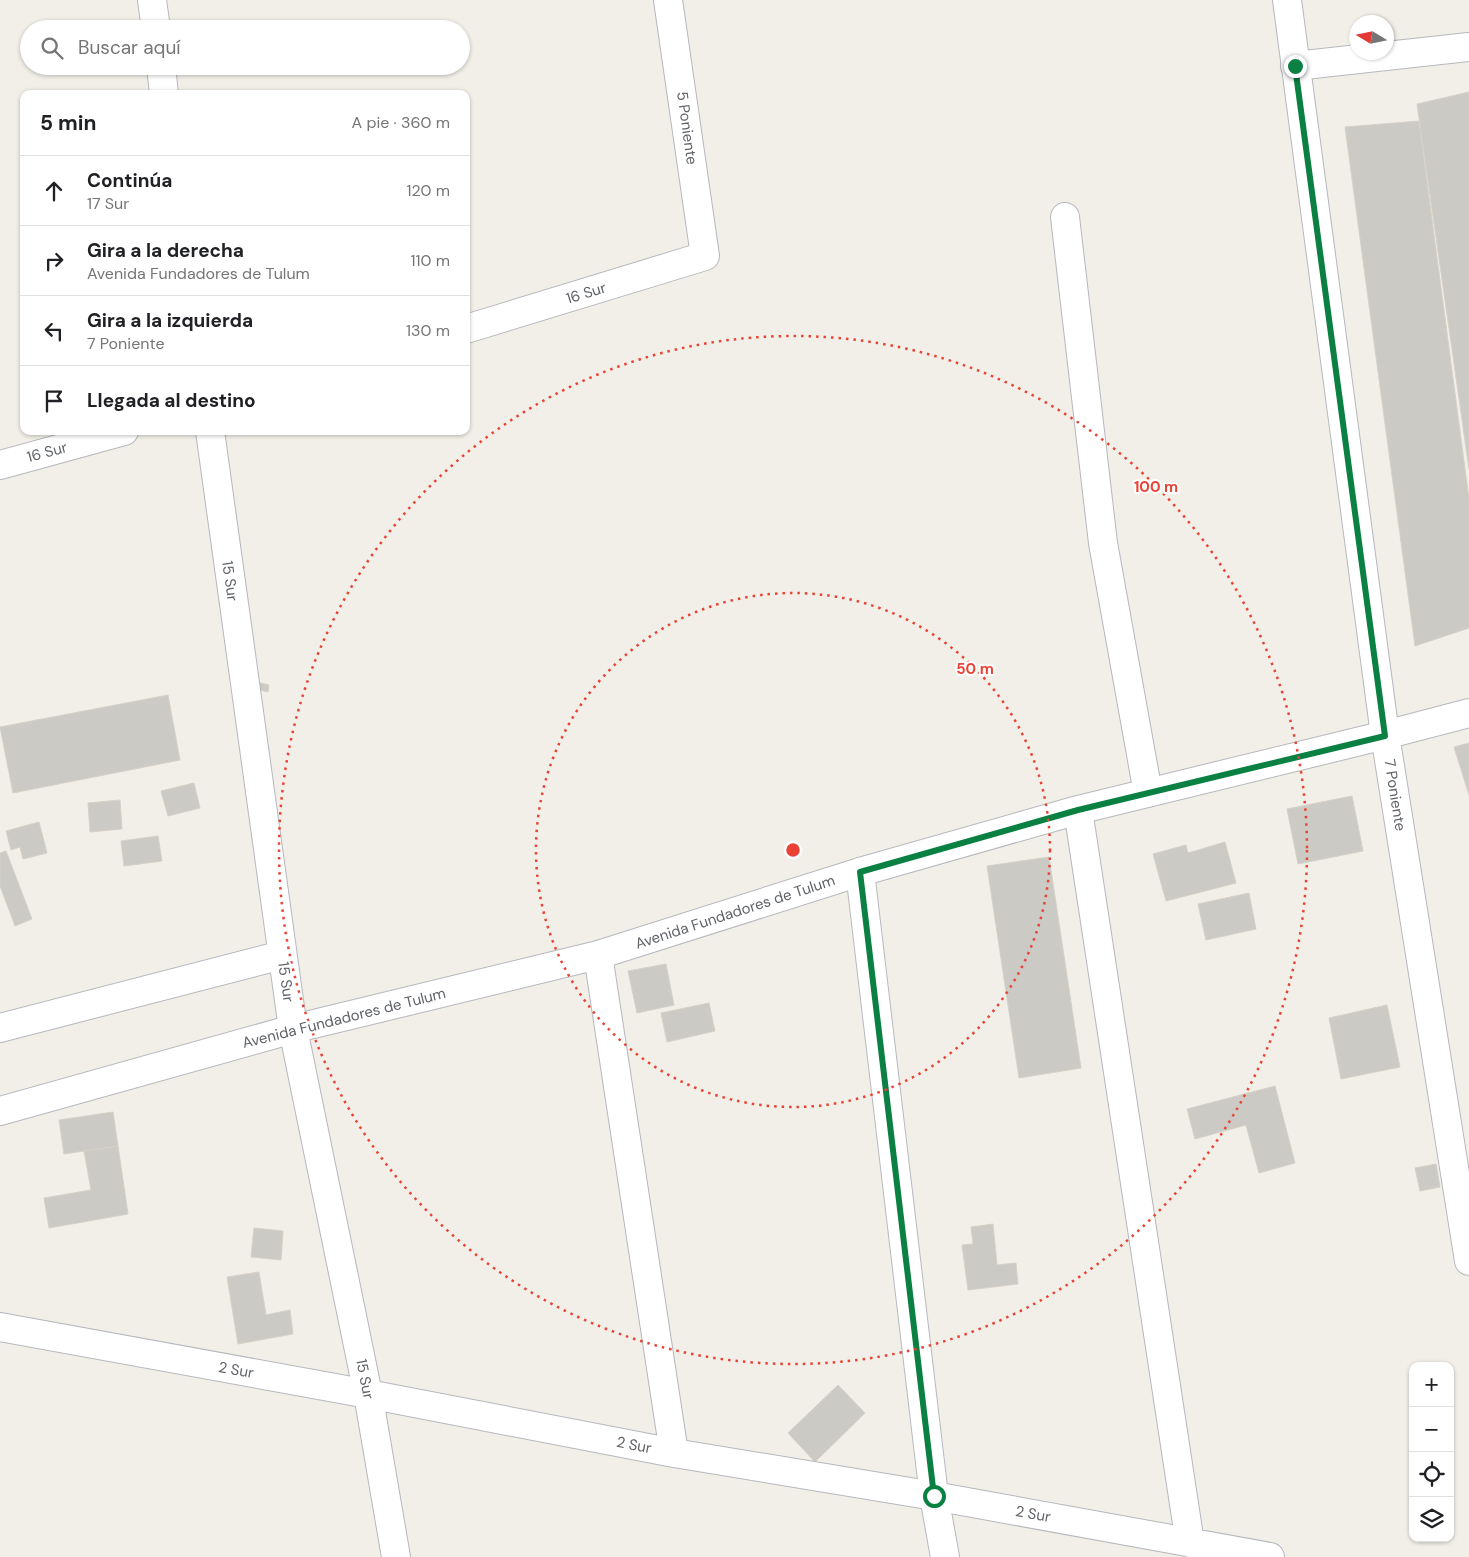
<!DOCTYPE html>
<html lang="es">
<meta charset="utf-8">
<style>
body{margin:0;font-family:"DM Sans",sans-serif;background:#f2f2f2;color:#202124}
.controls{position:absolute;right:15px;bottom:15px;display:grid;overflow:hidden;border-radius:10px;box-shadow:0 1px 4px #0004}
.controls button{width:45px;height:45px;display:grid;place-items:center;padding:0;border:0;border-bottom:1px solid #e0e0e0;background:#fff;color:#202124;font:25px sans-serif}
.compass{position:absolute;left:1349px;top:15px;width:45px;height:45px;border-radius:50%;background:#fff;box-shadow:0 1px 4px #0004;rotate:280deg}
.stop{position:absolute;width:15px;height:15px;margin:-11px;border:4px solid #0b8043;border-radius:50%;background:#fff}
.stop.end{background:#0b8043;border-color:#fff;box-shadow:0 1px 5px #0008}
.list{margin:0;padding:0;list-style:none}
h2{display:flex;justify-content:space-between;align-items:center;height:65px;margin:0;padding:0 20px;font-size:21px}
h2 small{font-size:16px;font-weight:400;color:#757577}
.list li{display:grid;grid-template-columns:32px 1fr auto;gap:15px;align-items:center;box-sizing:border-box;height:70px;padding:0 20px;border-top:1px solid #e0e0e0}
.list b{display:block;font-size:19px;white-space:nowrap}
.list p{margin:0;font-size:16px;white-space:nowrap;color:#757577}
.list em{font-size:16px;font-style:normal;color:#757577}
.icon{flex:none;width:28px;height:28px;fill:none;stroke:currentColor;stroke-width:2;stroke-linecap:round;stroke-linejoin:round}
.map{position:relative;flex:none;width:1469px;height:1557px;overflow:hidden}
.search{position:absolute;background:#fff;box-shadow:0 1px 4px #0004;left:20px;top:20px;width:450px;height:55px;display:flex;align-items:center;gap:12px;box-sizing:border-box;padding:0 18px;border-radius:28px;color:#757577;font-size:19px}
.panel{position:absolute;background:#fff;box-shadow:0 1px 4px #0004;left:20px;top:90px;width:450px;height:345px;border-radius:10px}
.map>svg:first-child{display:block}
.building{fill:#cccac5;stroke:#d6d1c6}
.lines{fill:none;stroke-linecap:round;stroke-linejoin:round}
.street-casing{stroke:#b5b8bc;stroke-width:30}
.secondary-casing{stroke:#b6babf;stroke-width:30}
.street{stroke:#fff;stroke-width:28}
.secondary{stroke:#fff;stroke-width:28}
.route{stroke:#0b8043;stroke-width:6}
.ring{fill:none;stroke:#ea4335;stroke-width:2.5;stroke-dasharray:2.5 5}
.labels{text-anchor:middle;stroke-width:4;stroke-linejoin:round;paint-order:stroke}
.street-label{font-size:15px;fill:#5f6368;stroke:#fff}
.centre{fill:#ea4335;stroke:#fff;stroke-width:2.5}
.ring-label{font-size:15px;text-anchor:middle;font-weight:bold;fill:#ea4335;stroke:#fff;stroke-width:4;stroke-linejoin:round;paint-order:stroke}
</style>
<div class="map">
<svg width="1469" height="1557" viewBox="0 0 1469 1557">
<rect width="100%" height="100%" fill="#f1efe8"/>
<path class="building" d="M1469 92V469L1417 104Z
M1419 121 1469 499V628L1415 646 1345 127Z
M253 681 269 685 268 692 252 688Z
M168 695 180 760 13 793 0 727Z
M1469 743V795L1454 747Z
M194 783 200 808 168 816 161 791Z
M1352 796 1363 851 1298 864 1287 809Z
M120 800 122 829 90 832 88 803Z
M39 822 47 853 23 859 20 847 11 850 6 831Z
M158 836 162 861 124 866 121 841Z
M1225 842 1236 883 1166 901 1153 854 1186 845 1188 853Z
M6 851 32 919 15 926 0 886V853Z
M1049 857 1081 1068 1019 1078 987 866Z
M1249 893 1256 929 1206 940 1198 904Z
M666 964 674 1005 637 1013 628 971Z
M709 1003 715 1031 667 1042 661 1013Z
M1387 1005 1400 1067 1341 1079 1329 1018Z
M1275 1086 1295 1163 1259 1173 1246 1125 1195 1139 1187 1109Z
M113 1112 118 1146 64 1154 59 1120Z
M118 1146 128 1214 49 1228 44 1198 91 1190 84 1151Z
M1436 1164 1440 1187 1420 1191 1415 1168Z
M993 1224 997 1265 1016 1263 1018 1284 968 1290 962 1245 973 1244 971 1227Z
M254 1228 283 1231 281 1260 251 1257Z
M259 1272 266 1315 290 1310 293 1334 238 1344 227 1277Z
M838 1385 865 1413 815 1462 788 1433Z"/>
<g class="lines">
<g class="street-casing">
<path id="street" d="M152 0 156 29
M1287 0 1385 735 1469 1261
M161 66 164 94
M1295 66 1469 47
M1065 217 1103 543 1148 793
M466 329 705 256 668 0
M210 431 293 1029 368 1394 396 1557
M0 465 124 431
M1078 810 1190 1543
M598 955 674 1453
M0 1028 282 955
M0 1111 293 1029 598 955 860 872 1078 810 1385 735 1469 713
M0 1327 368 1394 674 1453 934 1496 1270 1557"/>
</g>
<g class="secondary-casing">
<path id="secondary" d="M860 872 934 1496 945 1557"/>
</g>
<use href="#street" class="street"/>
<use href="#secondary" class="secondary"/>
</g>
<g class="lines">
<path class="route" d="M934 1496 860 872 1078 810 1385 736 1295 66"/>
</g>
<g class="ring">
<circle cx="793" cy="850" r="257"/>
<circle cx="793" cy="850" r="514"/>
</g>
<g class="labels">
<g class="street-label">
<text transform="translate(687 128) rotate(82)" y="5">5 Poniente</text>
<text transform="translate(586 293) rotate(-17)" y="5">16 Sur</text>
<text transform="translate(47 452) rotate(-15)" y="5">16 Sur</text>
<text transform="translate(230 581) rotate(82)" y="5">15 Sur</text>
<text transform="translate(1395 795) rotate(81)" y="5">7 Poniente</text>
<text transform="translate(735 912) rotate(-18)" y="5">Avenida Fundadores de Tulum</text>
<text transform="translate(286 982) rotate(82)" y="5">15 Sur</text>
<text transform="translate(344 1018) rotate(-14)" y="5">Avenida Fundadores de Tulum</text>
<text transform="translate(236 1370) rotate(10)" y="5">2 Sur</text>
<text transform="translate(365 1379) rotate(79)" y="5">15 Sur</text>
<text transform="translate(634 1445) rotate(11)" y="5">2 Sur</text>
<text transform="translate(1033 1514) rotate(10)" y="5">2 Sur</text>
</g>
</g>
<circle cx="793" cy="850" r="8" class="centre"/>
<g class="ring-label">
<text x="1156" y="492">100 m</text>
<text x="975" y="674">50 m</text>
</g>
</svg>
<div class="controls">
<button>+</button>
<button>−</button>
<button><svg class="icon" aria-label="locate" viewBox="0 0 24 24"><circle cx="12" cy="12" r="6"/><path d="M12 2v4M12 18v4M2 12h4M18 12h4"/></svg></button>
<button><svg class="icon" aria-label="layers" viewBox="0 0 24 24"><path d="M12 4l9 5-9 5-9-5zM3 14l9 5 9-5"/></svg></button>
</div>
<svg class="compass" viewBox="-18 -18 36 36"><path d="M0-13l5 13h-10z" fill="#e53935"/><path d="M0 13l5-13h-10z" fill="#757577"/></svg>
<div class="stop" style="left:934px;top:1496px"></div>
<div class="stop end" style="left:1295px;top:66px"></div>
<div class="search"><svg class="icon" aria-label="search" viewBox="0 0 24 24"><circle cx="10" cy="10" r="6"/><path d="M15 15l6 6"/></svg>Buscar aquí</div>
<section class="panel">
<h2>5 min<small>A pie · 360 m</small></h2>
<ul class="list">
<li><svg class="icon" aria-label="ahead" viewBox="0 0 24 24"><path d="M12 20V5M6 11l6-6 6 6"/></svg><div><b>Continúa</b><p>17 Sur</p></div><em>120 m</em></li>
<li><svg class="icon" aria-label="right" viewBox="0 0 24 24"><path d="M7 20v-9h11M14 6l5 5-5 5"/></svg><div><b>Gira a la derecha</b><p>Avenida Fundadores de Tulum</p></div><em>110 m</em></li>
<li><svg class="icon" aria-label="left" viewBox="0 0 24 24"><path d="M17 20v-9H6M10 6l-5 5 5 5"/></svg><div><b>Gira a la izquierda</b><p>7 Poniente</p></div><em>130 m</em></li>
<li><svg class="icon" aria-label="arrive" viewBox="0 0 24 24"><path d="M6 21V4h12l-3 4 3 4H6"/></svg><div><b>Llegada al destino</b></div></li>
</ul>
</section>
</div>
